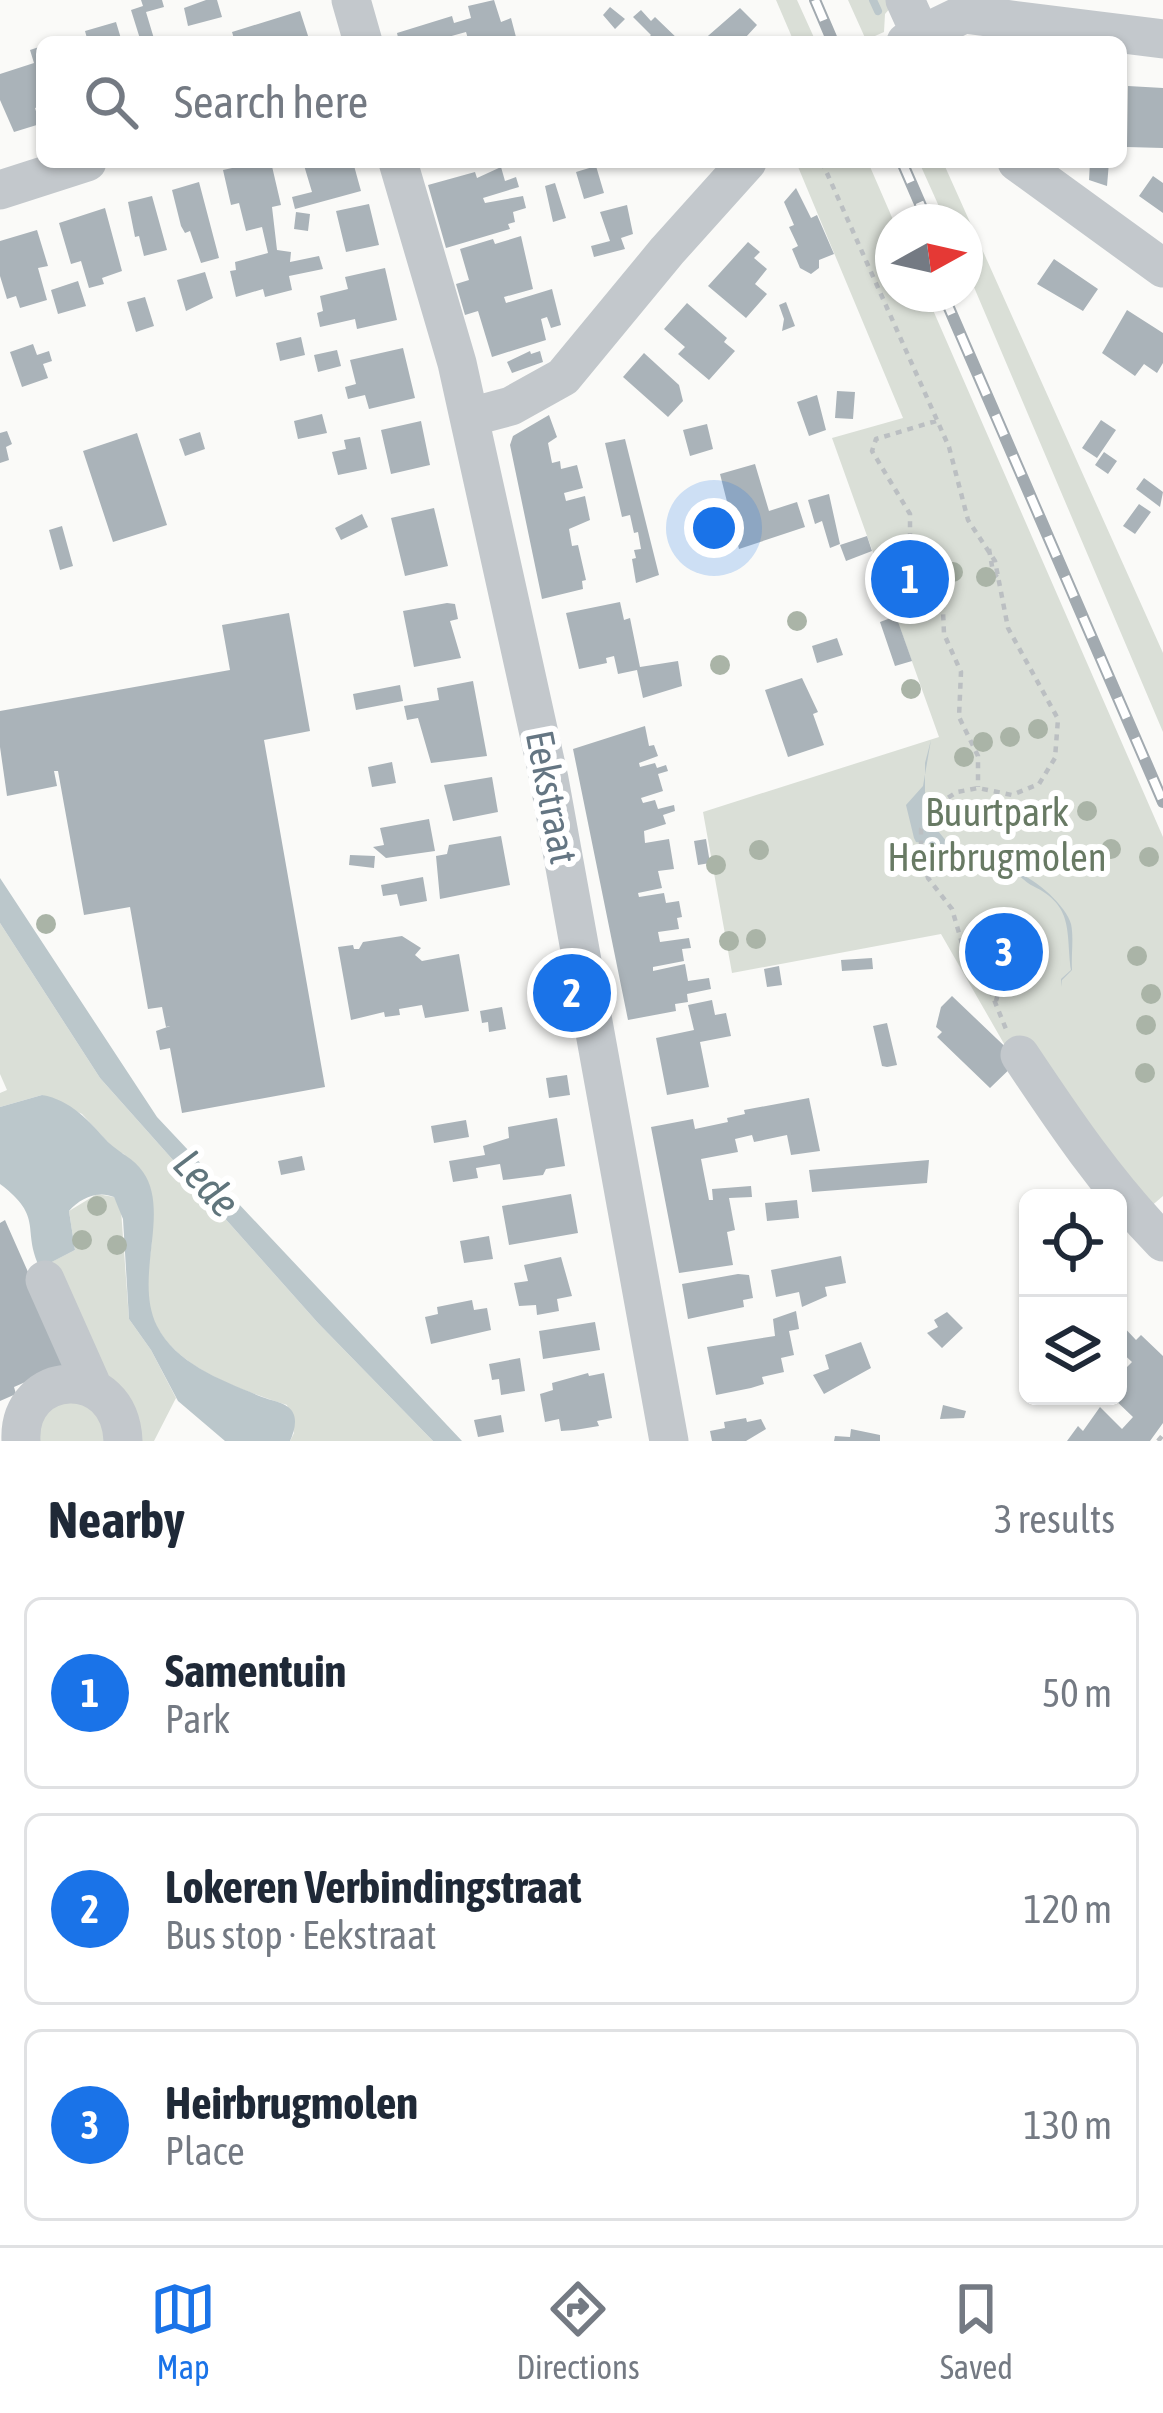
<!DOCTYPE html>
<meta charset="utf-8">
<style>
body{margin:0;font-family:"Asap Condensed",sans-serif;background:#f2f2f3;color:#1f2937}
.controls{position:absolute;right:36px;bottom:36px;display:grid;overflow:hidden;border-radius:18px;box-shadow:0 3px 9px #0004}
.controls button{width:108px;height:108px;display:grid;place-items:center;padding:0;border:0;border-bottom:3px solid #e0e1e3;background:#fff;color:#1f2937;font:60px sans-serif}
.compass{position:absolute;left:875px;top:204px;width:108px;height:108px;border-radius:50%;background:#fff;box-shadow:0 3px 9px #0004;rotate:82deg}
.you{position:absolute;left:714px;top:528px;width:42px;height:42px;margin:-30px;border:9px solid #fff;border-radius:50%;background:#1a73e8;box-shadow:0 0 0 18px #1a73e833}
.badge{display:grid;place-items:center;width:78px;height:78px;border-radius:50%;background:#1a73e8;color:#fff;font-size:39px;font-weight:700}
.pin{position:absolute;translate:-50% -50%;border:6px solid #fff;box-shadow:0 3px 12px #0006}
.list{margin:0;padding:0;list-style:none}
h2{display:flex;justify-content:space-between;align-items:center;height:156px;margin:0;padding:0 48px;font-size:51px}
h2 small{font-size:39px;font-weight:400;color:#747a83}
.list li{display:grid;grid-template-columns:78px 1fr auto;gap:36px;align-items:center;box-sizing:border-box;height:192px;margin:0 24px 24px;padding:0 24px;border:3px solid #e0e1e3;border-radius:18px}
.list b{display:block;font-size:45px;white-space:nowrap}
.list p{margin:0;font-size:39px;white-space:nowrap;color:#747a83}
.list em{font-size:39px;font-style:normal;color:#747a83}
.icon{flex:none;width:66px;height:66px;fill:none;stroke:currentColor;stroke-width:2;stroke-linecap:round;stroke-linejoin:round}
.map{position:relative;flex:none;width:1163px;height:1441px;overflow:hidden}
.search{position:absolute;background:#fff;box-shadow:0 3px 9px #0004;left:36px;right:36px;top:36px;height:132px;display:flex;align-items:center;gap:30px;box-sizing:border-box;padding:0 42px;border-radius:18px;color:#747a83;font-size:45px}
.sheet{height:804px;background:#fff}
nav{display:flex;justify-content:space-around;align-items:center;box-sizing:border-box;height:168px;border-top:3px solid #e0e1e3;background:#fff;font-size:33px;color:#747a83}
nav a{display:grid;justify-items:center;gap:6px}
nav .on{color:#1a73e8}
.map>svg:first-child{display:block}
.green{fill:#dadfd7}
.water{fill:#bbc7cb}
.lines{fill:none;stroke-linecap:round;stroke-linejoin:round}
.stream{stroke:#bbc7cb;stroke-width:8}
.building{fill:#aab3b9}
.path{stroke:#bbbfc2;stroke-width:4.5;stroke-dasharray:6 6;stroke-linecap:butt}
.minor{stroke:#c3c8cc;stroke-width:39}
.rail-casing{stroke:#a2aab0;stroke-width:12}
.rail{stroke:#fff;stroke-width:8;stroke-dasharray:22;stroke-linecap:butt}
.tree{fill:#aab4a7}
.labels{text-anchor:middle;stroke-width:12;stroke-linejoin:round;paint-order:stroke}
.street-label{font-size:39px;fill:#657683;stroke:#fff}
.park-label{font-size:39px;fill:#687a64;stroke:#fff}
.water-label{font-size:42px;font-style:italic;fill:#60757c;stroke:#fff}
</style>
<div class="map">
<svg width="1163" height="1441" viewBox="0 0 1163 1441">
<rect width="100%" height="100%" fill="#fafaf8"/>
<path class="green" d="M776 0H797L816 42H794Z
M848 0H888L891 7 885 14 884 32 866 40Z
M796 162H868L894 222 893 294H926L1163 837V1196L1149 1208 1007 1049 941 934 732 973 703 812 939 737 832 438 903 418Z
M919 162H943L1163 653V732L965 266V222H946Z
M0 923 100 1078 318 1323 433 1441H290L294 1433 287 1405C233 1387 157 1363 147 1298 144 1273 155 1247 151 1224 146 1200 133 1176 124 1154L117 1152 82 1114 42 1095 0 1107V1093L7 1090 0 1074Z
M97 1194 114 1197 121 1210 129 1319 151 1350 176 1398 154 1441H130L51 1262 75 1250 69 1211Z
M82 1393 113 1441H28L34 1412Z"/>
<path class="water" d="M931 740 925 763V815L965 864C975 865 982 871 991 873 1006 875 996 870 1010 871 1030 873 1066 905 1071 924 1074 938 1071 955 1072 970L1062 980V987L1061 979 1071 970C1066 931 1074 906 1033 886 1024 882 1020 873 1009 872 993 872 980 872 964 866 940 857 955 845 916 842L914 838 906 805 923 786Z
M0 878 157 1117 462 1441H433L318 1323 100 1078 0 923Z
M42 1095C71 1100 89 1121 108 1142 119 1153 134 1158 143 1172 171 1212 133 1278 157 1326 177 1365 224 1381 262 1397 270 1400 282 1402 288 1407 299 1415 295 1430 290 1441H225L178 1401 151 1350 129 1319 123 1219 114 1197C98 1190 80 1198 69 1211L75 1250 40 1268C21 1229 45 1218 0 1184V1107Z"/>
<g class="lines">
<path class="stream" d="M873 0 878 11"/>
</g>
<path class="building" d="M141 0H162L164 7 146 12 155 42H141L131 10 143 6Z
M206 0H217L222 17 188 26 184 8Z
M494 0 501 22 511 18 516 37 499 42H469L466 32 430 42H399L397 33 452 16 454 23 471 18 468 6Z
M610 7 625 19 615 29 603 15Z
M740 8 757 25 746 37 752 42H701Z
M641 10 651 21 655 17 681 42H644L651 35 633 17Z
M300 11 310 42H235L232 32Z
M116 22 122 42H88L85 31Z
M42 46V106L35 108 40 124 14 132 0 100V74L34 63 30 50Z
M1128 86 1163 88V148L1127 147Z
M260 162H271L281 205 272 207 277 250 291 252 290 262 319 256 323 269 289 276 292 290 265 297 263 289 236 297 230 271 236 270 235 262 268 253 262 227 246 231 239 203 231 205 223 170Z
M303 162H353L361 191 295 209 292 197 312 192Z
M1090 162H1109L1107 186 1089 180Z
M596 166 604 193 584 199 576 172Z
M501 167 505 181 516 177 519 187 483 198 485 203 523 196 526 208 513 212 515 222 508 224 510 229 446 248 428 185 475 172 477 178Z
M1153 176 1163 183V213L1139 196Z
M199 182 219 258 201 263 190 231 185 233 181 226 172 190Z
M555 183 566 218 553 222 545 186Z
M796 188 811 218 817 215 834 254 819 260V268L811 274 800 268 792 249 798 246 789 227 794 225 784 202Z
M152 196 167 250 144 256 139 236 135 237 128 202Z
M369 204 379 245 346 252 336 211Z
M627 205 633 234 621 238 625 249 594 257 591 246 610 241 600 212Z
M105 208 122 271 102 278 104 284 89 288 81 261 71 264 59 223Z
M296 212 310 214 308 231 294 229Z
M37 230 48 266 38 268 47 300 20 308 16 296 7 299 0 276V241Z
M521 236 533 289 504 297 506 303 552 289 561 325 551 328 547 317 541 319 546 340 492 357 478 311 465 315 456 284 469 280 460 249 493 239 495 244Z
M748 242 760 252 754 258 767 269 755 284 767 294 746 318 708 286Z
M1054 259 1098 289 1083 311 1037 284Z
M385 268 397 320 357 329 355 319 320 327 317 313 323 311 320 296 348 289 345 277Z
M205 272 213 298 186 311 177 280Z
M78 281 86 306 58 314 51 290Z
M145 297 154 326 136 332 127 302Z
M786 302 795 326 782 331 784 319 779 305Z
M687 303 727 338 724 342 735 351 709 380 678 354 685 347 664 329Z
M1127 310 1163 333V363L1157 373 1144 364 1135 376 1102 353Z
M301 337 305 355 280 361 276 343Z
M33 344 37 355 49 351 52 361 43 364 48 378 22 387 10 352Z
M403 348 415 398 369 409 365 395 348 399 345 387 356 384 350 360Z
M337 350 341 366 318 372 314 355Z
M530 351 531 354 540 351 543 362 512 373 507 362Z
M644 353 679 385 683 401 668 417 623 377Z
M837 391 855 392 853 419 835 418Z
M817 395 826 430 809 436 797 402Z
M322 414 327 433 298 439 294 421Z
M549 415 557 437 548 443 552 463 560 461 561 469 577 465 583 488 564 493 566 501 585 496 590 520 569 529 572 546 578 545 586 580 582 581 583 589 542 599 510 445 513 436Z
M1101 420 1116 430 1097 458 1082 448Z
M421 421 430 465 391 474 381 430Z
M707 424 713 449 690 456 683 430Z
M7 431 12 444 6 447 9 460 0 463V433Z
M200 432 205 449 185 456 179 439Z
M137 433 167 525 113 542 83 451Z
M360 437 367 469 338 475 332 452 346 449 344 440Z
M625 439 659 575 636 583 632 559 636 558 634 550 641 549 638 532 634 533 630 515 622 517 605 443Z
M1104 452 1117 461 1108 474 1095 465Z
M755 464 769 511 797 502 805 527 739 549 720 474Z
M1144 478 1163 492 1160 507 1136 489Z
M829 494 840 544 830 548 822 521 815 524 808 500Z
M1139 504 1151 512 1135 534 1123 526Z
M434 508 448 566 405 576 391 518Z
M362 514 368 527 341 540 335 528Z
M62 526 73 566 60 570 49 530Z
M867 536 872 551 846 561 840 545Z
M620 602 624 620 630 618 640 667 678 661 682 686 643 698 637 670 618 674 614 656 606 658 607 663 579 669 566 613Z
M447 603 455 604 458 619 450 621 461 658 414 667 403 611Z
M289 613 310 731 264 740 325 1087 182 1113 170 1048 160 1050 156 1031 170 1026 166 1027 162 1007 148 1009 130 907 84 915 58 771H54L57 786 7 796 0 747V711L230 670 222 625Z
M896 616 912 661 895 666 880 622Z
M837 638 843 655 817 663 812 646Z
M802 678 818 712 813 714 824 745 788 757 765 690Z
M473 681 487 756 431 763 418 718 407 720 404 706 439 700 437 688Z
M400 685 403 701 356 710 353 694Z
M645 726 649 746 654 745 658 756 639 763 640 767 655 763 657 768 666 765 668 771 658 774 663 791 641 798 643 803 655 800 658 809 674 805 675 811 663 815 666 824 644 831 645 843 669 839 674 869 658 871 662 888 638 893 639 897 664 893 666 903 679 901 682 917 677 918 679 929 658 932 660 942 689 938 691 948 682 949 684 961 653 967V971L685 964 688 981 709 978 711 989 687 994 688 1002 675 1004 676 1011 628 1020 573 749Z
M392 762 396 783 372 787 368 767Z
M492 777 498 812 453 821 444 785Z
M429 819 435 851 386 858 373 847 384 845 380 828Z
M501 836 510 885 440 899 436 856 447 854 449 845Z
M706 839 710 863 698 865 694 841Z
M350 855 375 856 374 868 349 865Z
M423 877 427 901 400 906 397 894 383 896 381 885Z
M1002 927 1018 932 1022 943 1035 946 1028 963 1015 972H994L980 965 973 949 971 931 990 934Z
M402 936 421 948 415 955 422 961 459 954 469 1011 425 1018 422 1005 399 1009 400 1015 385 1017 384 1012 351 1020 338 947 353 945 354 949H359L363 942Z
M872 958 873 969 842 971 841 960Z
M779 966 782 985 767 987 764 969Z
M952 996 1019 1060 990 1088 937 1037 942 1032 936 1027 941 1007Z
M712 1000 715 1015 726 1013 731 1036 700 1042 709 1087 667 1095 656 1038 694 1030 688 1005Z
M502 1007 506 1029 489 1032 488 1022 482 1023 480 1011Z
M887 1023 897 1065 887 1067 882 1066 873 1026Z
M567 1075 570 1095 549 1098 546 1078Z
M809 1098 820 1151 791 1155 787 1135 754 1142 752 1135 735 1139 738 1152 701 1159 709 1200H713L712 1189 751 1186 752 1197 729 1198 735 1230 727 1232 733 1265 679 1273 651 1127 693 1119 695 1129 728 1122 727 1118 745 1114 744 1110Z
M557 1118 565 1166 546 1169 543 1175 503 1180 500 1164 476 1168 478 1178 453 1182 449 1161 485 1155 483 1146 509 1138 508 1127Z
M466 1120 469 1137 434 1143 431 1126Z
M302 1156 305 1170 281 1175 278 1161Z
M929 1160 927 1183 812 1192 809 1170Z
M571 1194 578 1233 509 1245 502 1206Z
M797 1200 799 1218 767 1221 765 1203Z
M5 1220 59 1342 77 1367 46 1373 14 1387 16 1394 0 1401V1223Z
M489 1236 493 1259 464 1263 460 1241Z
M841 1256 846 1283 825 1287 827 1296 802 1307 799 1292 776 1297 771 1270Z
M561 1257 572 1296 557 1299 559 1311 537 1315 536 1305 519 1306 514 1283 528 1281 524 1265Z
M738 1274 749 1275 753 1298 743 1300 744 1307 688 1319 682 1284Z
M472 1300 474 1310 487 1308 491 1330 431 1344 425 1317 438 1314 437 1307Z
M796 1311 799 1329 789 1331 794 1355 781 1358 784 1372 762 1377 764 1384 751 1388 716 1395 707 1347 775 1336 773 1319Z
M947 1312 963 1328 942 1348 927 1333 938 1327 934 1320Z
M595 1322 600 1350 543 1359 539 1331Z
M1120 1323 1136 1340 1141 1335 1163 1356V1423L1150 1441H1067L1078 1426 1083 1431 1100 1407 1122 1429 1133 1417 1111 1396H1118V1368L1122 1372 1132 1362 1118 1349Z
M861 1342 871 1368 824 1394 813 1375 829 1369 825 1355Z
M520 1358 525 1391 501 1395 499 1379 492 1380 489 1364Z
M588 1373 589 1376 604 1373 612 1418 597 1421 599 1426 575 1430 561 1431 559 1419 545 1422 540 1394 553 1390 552 1383Z
M943 1405 966 1411 964 1418 940 1419Z
M501 1415 504 1432 478 1437 474 1420Z
M746 1418 747 1422 761 1419 766 1429 746 1441H712L710 1431 725 1428 724 1422Z
M851 1429 880 1435V1441H834L835 1436 850 1437Z"/>
<g class="lines">
<path class="path" d="M822 162 949 447 968 520 995 561 1008 628 1058 719 1055 758 1039 784 1012 795 978 788 957 792 934 807 921 829V851L928 878 952 909 966 957 988 985 1006 1029
M936 421 876 439 872 451 910 514V547L917 571 942 587 944 634 961 672 959 717 978 756V787
M989 549 993 572 1000 581
M996 1001 1004 972
M1158 1441 1163 1435"/>
<path class="minor" d="M351 0 363 42
M905 0 924 42
M906 42 964 14 1163 39
M398 162 457 363 549 779 669 1441
M1017 162 1163 268
M0 190 87 162
M470 417 511 406 563 377 667 251 747 162
M1020 1055C1064 1121 1107 1185 1163 1242
M45 1280 93 1388
M21 1441C17 1368 120 1362 123 1441"/>
<g class="rail-casing">
<path id="rail" d="M815 0 833 42
M902 162 928 222
M943 294 1163 802"/>
</g>
<use href="#rail" class="rail"/>
</g>
<g class="tree">
<circle cx="953" cy="572" r="10"/>
<circle cx="986" cy="577" r="10"/>
<circle cx="797" cy="621" r="10"/>
<circle cx="720" cy="665" r="10"/>
<circle cx="911" cy="689" r="10"/>
<circle cx="1038" cy="729" r="10"/>
<circle cx="1010" cy="737" r="10"/>
<circle cx="983" cy="742" r="10"/>
<circle cx="964" cy="757" r="10"/>
<circle cx="1087" cy="811" r="10"/>
<circle cx="1111" cy="849" r="10"/>
<circle cx="759" cy="850" r="10"/>
<circle cx="1149" cy="857" r="10"/>
<circle cx="716" cy="865" r="10"/>
<circle cx="46" cy="924" r="10"/>
<circle cx="756" cy="939" r="10"/>
<circle cx="729" cy="941" r="10"/>
<circle cx="1137" cy="956" r="10"/>
<circle cx="1151" cy="994" r="10"/>
<circle cx="1146" cy="1025" r="10"/>
<circle cx="1145" cy="1073" r="10"/>
<circle cx="97" cy="1206" r="10"/>
<circle cx="82" cy="1240" r="10"/>
<circle cx="117" cy="1245" r="10"/>
</g>
<g class="labels">
<g class="street-label">
<text transform="translate(552 797) rotate(79)" y="14">Eekstraat</text>
</g>
<g class="park-label">
<text x="997" y="826">Buurtpark<tspan x="997" dy="45">Heirbrugmolen</tspan></text>
</g>
<g class="water-label">
<text transform="translate(207 1183) rotate(47)" y="15">Lede</text>
</g>
</g>
</svg>
<div class="controls">
<button><svg class="icon" aria-label="locate" viewBox="0 0 24 24"><circle cx="12" cy="12" r="6"/><path d="M12 2v4M12 18v4M2 12h4M18 12h4"/></svg></button>
<button><svg class="icon" aria-label="layers" viewBox="0 0 24 24"><path d="M12 4l9 5-9 5-9-5zM3 14l9 5 9-5"/></svg></button>
</div>
<svg class="compass" viewBox="-18 -18 36 36"><path d="M0-13l5 13h-10z" fill="#e53935"/><path d="M0 13l5-13h-10z" fill="#747a83"/></svg>
<div class="you"></div>
<div class="pin badge" style="left:910px;top:579px">1</div>
<div class="pin badge" style="left:572px;top:993px">2</div>
<div class="pin badge" style="left:1004px;top:952px">3</div>
<div class="search"><svg class="icon" aria-label="search" viewBox="0 0 24 24"><circle cx="10" cy="10" r="6"/><path d="M15 15l6 6"/></svg>Search here</div>
</div>
<section class="sheet">
<h2>Nearby<small>3 results</small></h2>
<ul class="list">
<li><span class="badge">1</span><div><b>Samentuin</b><p>Park</p></div><em>50 m</em></li>
<li><span class="badge">2</span><div><b>Lokeren Verbindingstraat</b><p>Bus stop · Eekstraat</p></div><em>120 m</em></li>
<li><span class="badge">3</span><div><b>Heirbrugmolen</b><p>Place</p></div><em>130 m</em></li>
</ul>
</section>
<nav>
<a class="on"><svg class="icon" aria-label="map" viewBox="0 0 24 24"><path d="M3 6l6-2 6 2 6-2v14l-6 2-6-2-6 2zM9 4v14M15 6v14"/></svg>Map</a>
<a><svg class="icon" aria-label="directions" viewBox="0 0 24 24"><path d="M12 3l9 9-9 9-9-9zM9 14v-3h6M13 9l2 2-2 2"/></svg>Directions</a>
<a><svg class="icon" aria-label="saved" viewBox="0 0 24 24"><path d="M7 4h10v16l-5-4-5 4z"/></svg>Saved</a>
</nav>
